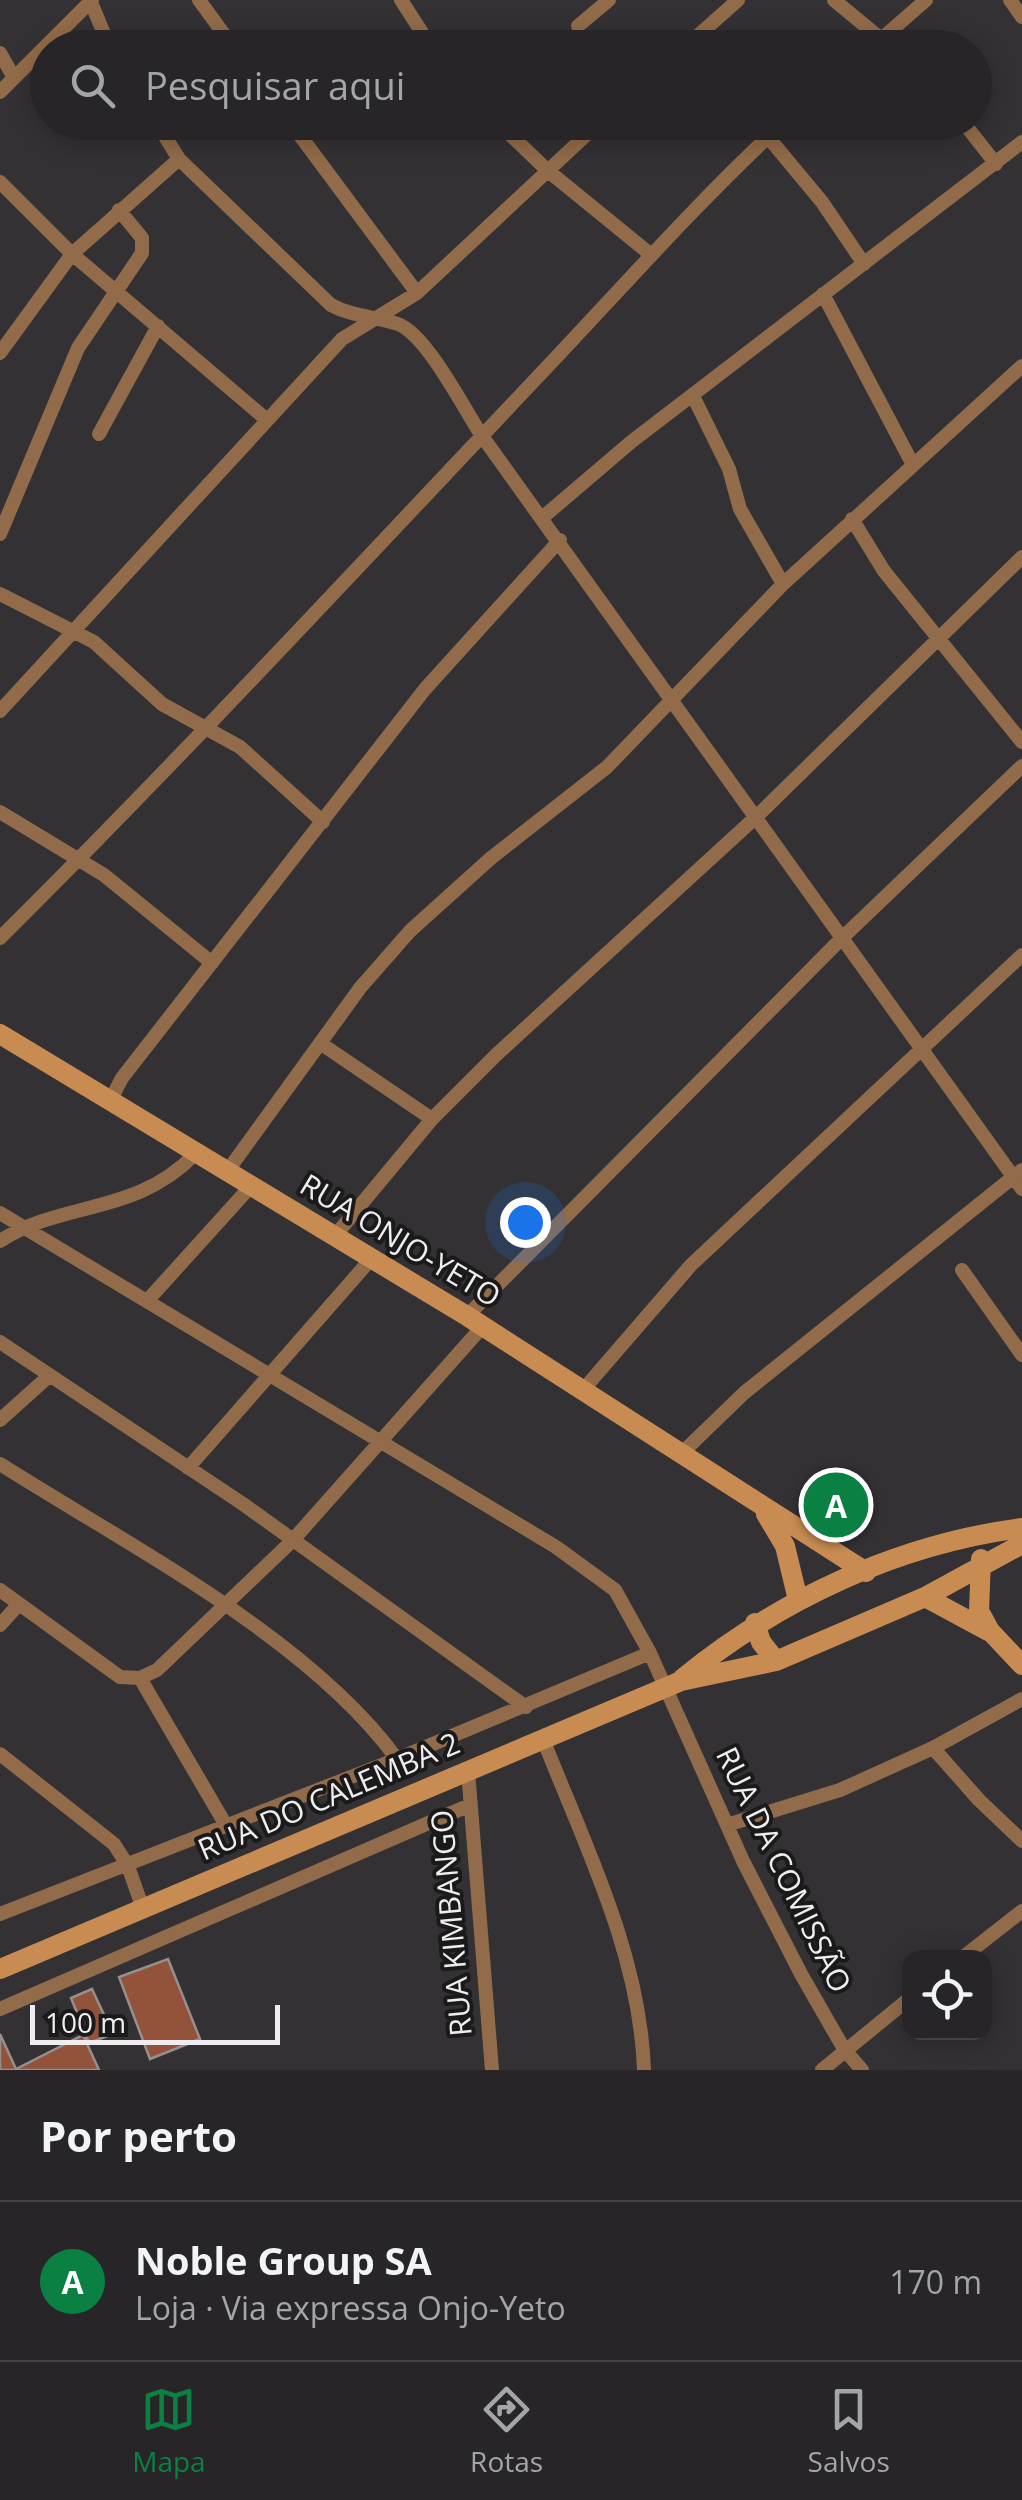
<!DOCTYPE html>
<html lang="pt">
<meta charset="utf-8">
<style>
body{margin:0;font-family:"Open Sans",sans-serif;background:#2f2d2f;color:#f1f3f6}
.controls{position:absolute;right:30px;bottom:30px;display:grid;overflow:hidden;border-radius:20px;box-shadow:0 5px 25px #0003}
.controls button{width:90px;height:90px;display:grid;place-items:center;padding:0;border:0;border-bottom:2px solid #434244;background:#272527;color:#f1f3f6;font:50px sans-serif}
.scale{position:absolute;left:30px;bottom:25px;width:250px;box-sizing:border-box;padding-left:10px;border:5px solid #efedef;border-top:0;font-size:28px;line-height:35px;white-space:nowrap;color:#efedef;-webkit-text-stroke:8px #1b1a1b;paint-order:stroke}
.you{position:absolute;left:525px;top:1222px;width:35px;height:35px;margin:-25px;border:8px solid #fff;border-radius:50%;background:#1a73e8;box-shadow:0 0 0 15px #1a73e833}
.badge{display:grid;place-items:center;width:65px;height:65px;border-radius:50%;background:#0b8043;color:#fff;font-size:32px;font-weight:700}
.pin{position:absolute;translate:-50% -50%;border:5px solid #fff;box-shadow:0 2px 10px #0006}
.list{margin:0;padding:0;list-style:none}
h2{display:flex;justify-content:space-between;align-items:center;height:130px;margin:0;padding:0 40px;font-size:42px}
h2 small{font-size:32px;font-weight:400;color:#a4a5a7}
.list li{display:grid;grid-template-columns:65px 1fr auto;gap:30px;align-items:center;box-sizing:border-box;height:160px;padding:0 40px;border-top:2px solid #434244}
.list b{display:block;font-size:38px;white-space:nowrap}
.list p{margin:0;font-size:32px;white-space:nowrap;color:#a4a5a7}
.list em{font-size:32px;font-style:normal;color:#a4a5a7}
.icon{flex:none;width:55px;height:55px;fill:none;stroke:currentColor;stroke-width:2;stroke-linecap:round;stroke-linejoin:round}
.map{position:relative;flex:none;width:1022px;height:2070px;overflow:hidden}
.search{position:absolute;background:#272527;box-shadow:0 5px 25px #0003;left:30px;right:30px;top:30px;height:110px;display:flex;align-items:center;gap:25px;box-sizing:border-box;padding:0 35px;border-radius:55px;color:#a4a5a7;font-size:38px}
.sheet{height:290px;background:#272527}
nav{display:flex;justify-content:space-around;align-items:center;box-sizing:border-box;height:140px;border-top:2px solid #434244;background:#272527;font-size:28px;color:#a4a5a7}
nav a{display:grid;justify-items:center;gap:5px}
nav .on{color:#0b8043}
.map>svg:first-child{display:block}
.building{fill:#92533a;stroke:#95908e;stroke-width:2.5}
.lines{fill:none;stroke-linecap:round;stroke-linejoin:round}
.street{stroke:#926c4a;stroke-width:14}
.secondary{stroke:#c88c53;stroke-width:20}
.labels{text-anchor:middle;stroke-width:8;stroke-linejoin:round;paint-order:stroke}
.street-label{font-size:30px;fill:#efedef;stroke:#1b1a1b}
</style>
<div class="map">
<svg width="1022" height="2070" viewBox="0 0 1022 2070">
<rect width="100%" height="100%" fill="#343134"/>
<path class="building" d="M168 1959 200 2039 150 2059 119 1977Z
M92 1989 113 2034 89 2043 71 1998Z
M0 2034 16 2069 83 2035 99 2070H0Z"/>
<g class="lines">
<path class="street" d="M90 0 110 48
M199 0 234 48
M401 0 432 48
M834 0 892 48
M1010 0 1022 17
M578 26 609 0
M684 48 738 0
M871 48 926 0
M0 53 13 76
M0 92 92 0
M156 122 179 159 331 305C353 317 375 316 398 324 427 335 464 409 482 436L1022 1189
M290 122 417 293
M497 122 547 170 650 254
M963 122 996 164
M768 137 822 202 864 264
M0 182 72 254 267 420
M823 294 912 463
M0 353 72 254 179 159
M693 396 729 469 740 509 783 584
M99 434 158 326
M542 518 631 442 1022 142
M852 519 884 571 1022 742
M0 534 78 348 142 253V238L119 210
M0 594 94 642 162 704 240 747 323 822
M0 711 342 339 417 293 600 122
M0 812 104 875 212 963
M0 938C181 758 355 570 531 384 615 296 694 205 784 122
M320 1043 432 1119
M110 1101 122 1078 425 689 560 540
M226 1173 360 988 410 931 491 858 607 767 783 584 1022 366
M0 1213 556 1547 615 1590 650 1653 743 1861 801 1974 844 2049 862 2070
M334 1237 432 1119 496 1055 756 817 1022 557
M0 1241C64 1200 135 1216 195 1154
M962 1270 1022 1355
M147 1301 251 1186
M467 1316 841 939 1022 766
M0 1342 243 1504 526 1707
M583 1390 691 1265 1022 955
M0 1420 49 1376
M683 1452 744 1393 1022 1170
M0 1464C126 1544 309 1638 397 1759
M188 1468 371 1259
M0 1590 120 1677 140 1678 157 1670 292 1541 483 1326
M0 1625 19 1604
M140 1678 227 1827
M543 1739C585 1846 640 1954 644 2070
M933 1748 979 1800 1022 1841
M0 1754 114 1844 128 1866 143 1909
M468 1771 492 2070
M727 1825 840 1790 933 1748 1022 1699
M0 1914 397 1759 650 1653
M962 1958 1022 1911
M0 2009 470 1805
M822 2070 910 1998"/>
<path class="secondary" d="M0 1034 467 1316 866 1572
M766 1514 785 1546 798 1600
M981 1559 979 1611 990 1631 1022 1665
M925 1597 988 1631
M755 1623 761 1642 776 1661
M682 1679C778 1600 898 1544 1022 1528
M0 1969 681 1681 776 1661 925 1597 1022 1544"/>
</g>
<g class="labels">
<g class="street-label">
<text transform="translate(400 1241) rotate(31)" y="10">RUA ONJO-YETO</text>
<text transform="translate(329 1797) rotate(-23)" y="10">RUA DO CALEMBA 2</text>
<text transform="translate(783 1870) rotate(64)" y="10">RUA DA COMISSÃO</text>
<text transform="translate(452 1923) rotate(-95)" y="10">RUA KIMBANGO</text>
</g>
</g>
</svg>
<div class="controls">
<button><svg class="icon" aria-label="locate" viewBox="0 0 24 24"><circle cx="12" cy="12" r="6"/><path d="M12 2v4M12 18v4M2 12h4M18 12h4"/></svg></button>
</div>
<div class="scale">100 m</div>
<div class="you"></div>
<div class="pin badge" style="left:836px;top:1505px">A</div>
<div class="search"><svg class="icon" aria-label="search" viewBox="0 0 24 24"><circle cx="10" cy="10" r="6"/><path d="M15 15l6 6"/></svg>Pesquisar aqui</div>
</div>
<section class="sheet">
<h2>Por perto<small></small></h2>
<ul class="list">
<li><span class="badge">A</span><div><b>Noble Group SA</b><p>Loja · Via expressa Onjo-Yeto</p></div><em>170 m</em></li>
</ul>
</section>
<nav>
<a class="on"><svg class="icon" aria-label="map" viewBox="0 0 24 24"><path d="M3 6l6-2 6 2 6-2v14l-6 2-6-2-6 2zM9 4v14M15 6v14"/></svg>Mapa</a>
<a><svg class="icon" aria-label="directions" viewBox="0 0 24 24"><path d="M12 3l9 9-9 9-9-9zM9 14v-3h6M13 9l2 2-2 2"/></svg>Rotas</a>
<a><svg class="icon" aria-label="saved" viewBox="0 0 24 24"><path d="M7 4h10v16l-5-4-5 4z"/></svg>Salvos</a>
</nav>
